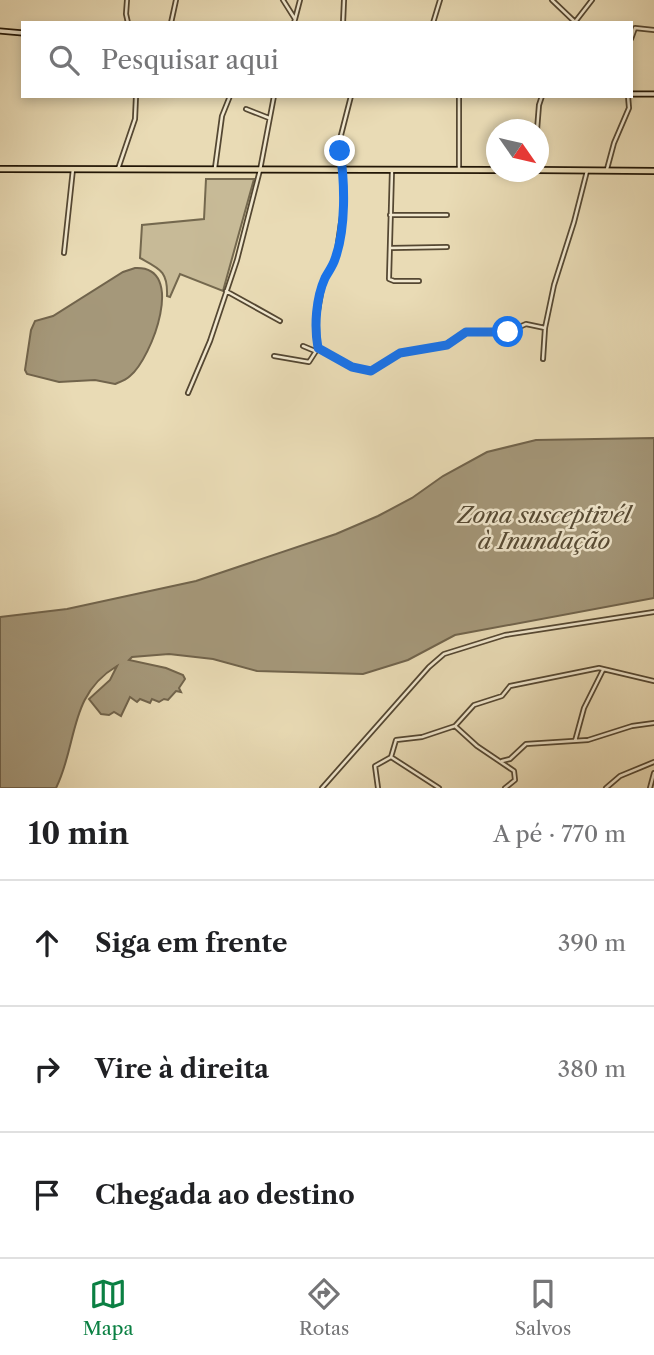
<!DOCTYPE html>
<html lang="pt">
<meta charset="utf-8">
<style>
body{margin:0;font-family:"Libre Caslon Text",serif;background:#f6f6f6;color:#202124}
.compass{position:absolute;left:486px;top:119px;width:63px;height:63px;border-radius:50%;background:#fff;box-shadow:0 4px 10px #0003;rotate:124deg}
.stop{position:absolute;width:21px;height:21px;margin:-16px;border:5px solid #1a73e8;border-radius:50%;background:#fff}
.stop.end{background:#1a73e8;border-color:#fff;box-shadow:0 2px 7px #0008}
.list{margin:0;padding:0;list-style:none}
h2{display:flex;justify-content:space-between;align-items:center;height:91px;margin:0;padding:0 28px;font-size:30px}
h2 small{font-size:23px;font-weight:400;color:#757577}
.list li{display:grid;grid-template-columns:46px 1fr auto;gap:21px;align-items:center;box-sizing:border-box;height:126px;padding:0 28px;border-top:2px solid #e0e0e0}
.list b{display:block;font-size:26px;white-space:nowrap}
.list em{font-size:23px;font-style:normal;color:#757577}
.icon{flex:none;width:38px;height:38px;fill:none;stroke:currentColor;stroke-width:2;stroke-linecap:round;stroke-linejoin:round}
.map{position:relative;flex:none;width:654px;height:788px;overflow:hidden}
.search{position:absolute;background:#fff;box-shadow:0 4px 10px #0003;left:21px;right:21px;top:21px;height:77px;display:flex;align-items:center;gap:18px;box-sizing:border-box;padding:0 24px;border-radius:0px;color:#757577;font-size:26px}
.sheet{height:469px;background:#fff}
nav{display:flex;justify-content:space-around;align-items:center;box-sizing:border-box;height:98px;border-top:2px solid #e0e0e0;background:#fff;font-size:19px;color:#757577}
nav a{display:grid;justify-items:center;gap:4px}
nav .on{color:#0b8043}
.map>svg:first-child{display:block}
.green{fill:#c7ba97;stroke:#74684e;stroke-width:2}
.water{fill:#a5987a;stroke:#71644c;stroke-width:2}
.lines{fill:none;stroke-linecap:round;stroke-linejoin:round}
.street-casing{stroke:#544732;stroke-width:6}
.secondary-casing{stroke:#221606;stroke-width:7}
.primary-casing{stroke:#221606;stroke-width:8}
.street{stroke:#f1e8cf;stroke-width:2.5}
.secondary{stroke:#f1e8cf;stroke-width:3.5}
.primary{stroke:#e9dbb5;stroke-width:4.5}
.route{stroke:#1a73e8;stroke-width:9}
.labels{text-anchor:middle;stroke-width:5;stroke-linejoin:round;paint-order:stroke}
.water-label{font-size:23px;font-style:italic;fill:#564a34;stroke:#f1e8cf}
</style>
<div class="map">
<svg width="654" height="788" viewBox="0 0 654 788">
<rect width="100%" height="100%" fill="#e9dbb5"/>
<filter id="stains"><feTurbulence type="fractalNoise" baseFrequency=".00286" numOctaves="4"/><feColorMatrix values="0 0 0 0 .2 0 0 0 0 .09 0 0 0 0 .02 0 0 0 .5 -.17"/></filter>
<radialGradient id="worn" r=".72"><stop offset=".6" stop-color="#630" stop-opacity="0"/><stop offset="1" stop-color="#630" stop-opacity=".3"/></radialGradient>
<path class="green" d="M206 179H254L223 291 180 274 170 297 167 296C168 271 160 269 140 258L142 225 204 219Z"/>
<path class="water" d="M135 268C187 265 152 358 130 376 126 380 120 382 115 384L95 380 59 382 27 374 25 370 31 330 35 321 53 316 123 272Z
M654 438V598L455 635 408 660 363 674 257 671 213 659 169 654 132 657 129 660 166 668 183 675 185 679 179 688 181 692 176 691 168 700 164 699 159 702 152 699 150 703 140 699 137 702 130 697 121 716 114 712 109 715 101 714 89 699 110 680 117 666C68 695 78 744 56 788H0V617L67 609 196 581 336 534 378 516 412 498 443 476 487 452 536 440Z"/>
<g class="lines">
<g class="street-casing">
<path id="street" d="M127 0 126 14 128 23
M283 0 295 19
M552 0 575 22
M575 22 592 0
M171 23 176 0
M294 23 300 0
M343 23 344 0
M433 23 440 0
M631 39 635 28 654 30
M351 96 340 139V154L343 169V209L336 257 324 279 321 293 316 322 318 348 352 367 371 371 400 353 443 346 466 332H508L526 324 545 328
M246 109 269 118
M537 130 539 105 542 96
M215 168 222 116 230 96
M118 169 135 119 136 96
M459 169V96
M607 169 614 143 629 108 628 96
M392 170 389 279 394 281H419
M390 215H447
M391 248 447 247
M64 253 73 169
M226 291 280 321
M303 346 315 351
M274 356 309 362 318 348
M543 359 545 328 554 285 574 222 587 171
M188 393 210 341 237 260 260 170 274 96
M455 726 477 746 514 771 515 780 505 788
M575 741 584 708 603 670
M391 757 439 788
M502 761 510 759 526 744 588 740 632 726 654 723
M322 788 429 667 444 654 505 635 654 612
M378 788 375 766 391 757 396 740 422 737 455 726 474 705 502 696 510 686 599 668 654 681
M606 788 620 776 654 762
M650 788 654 773"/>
</g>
<g class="secondary-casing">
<path id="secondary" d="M0 31 23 33
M631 94H654"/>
</g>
<g class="primary-casing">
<path id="primary" d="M0 169 496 170
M538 170 654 171"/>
</g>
<use href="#street" class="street"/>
<use href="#secondary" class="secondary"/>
<use href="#primary" class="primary"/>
</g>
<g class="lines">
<path class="route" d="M340 151C345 183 346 229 335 259 333 266 328 272 325 278 316 298 314 326 318 348L352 367 371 371 400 353 447 345 466 332H508"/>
</g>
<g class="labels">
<g class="water-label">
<text x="544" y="523">Zona susceptivél<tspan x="544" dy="26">à Inundação</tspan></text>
</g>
</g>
<rect width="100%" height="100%" filter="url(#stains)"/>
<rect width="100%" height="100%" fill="url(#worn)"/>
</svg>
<svg class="compass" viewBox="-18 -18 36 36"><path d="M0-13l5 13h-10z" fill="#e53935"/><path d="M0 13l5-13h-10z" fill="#757577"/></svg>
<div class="stop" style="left:508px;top:332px"></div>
<div class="stop end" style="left:340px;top:151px"></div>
<div class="search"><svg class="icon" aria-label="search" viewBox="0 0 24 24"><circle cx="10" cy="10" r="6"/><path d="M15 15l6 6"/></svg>Pesquisar aqui</div>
</div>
<section class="sheet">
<h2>10 min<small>A pé · 770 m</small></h2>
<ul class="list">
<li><svg class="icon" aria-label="ahead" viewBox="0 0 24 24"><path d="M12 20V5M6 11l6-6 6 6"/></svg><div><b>Siga em frente</b></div><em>390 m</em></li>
<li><svg class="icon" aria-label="right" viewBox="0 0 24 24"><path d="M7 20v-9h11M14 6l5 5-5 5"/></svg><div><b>Vire à direita</b></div><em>380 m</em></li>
<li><svg class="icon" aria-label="arrive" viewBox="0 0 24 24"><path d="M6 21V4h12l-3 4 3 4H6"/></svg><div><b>Chegada ao destino</b></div></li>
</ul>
</section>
<nav>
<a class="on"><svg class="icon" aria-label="map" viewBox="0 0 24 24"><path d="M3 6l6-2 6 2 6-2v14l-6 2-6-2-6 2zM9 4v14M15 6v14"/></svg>Mapa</a>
<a><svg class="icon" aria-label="directions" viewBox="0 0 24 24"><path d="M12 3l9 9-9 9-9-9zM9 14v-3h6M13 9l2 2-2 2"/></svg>Rotas</a>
<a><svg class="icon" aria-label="saved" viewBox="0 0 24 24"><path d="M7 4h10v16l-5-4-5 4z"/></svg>Salvos</a>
</nav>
